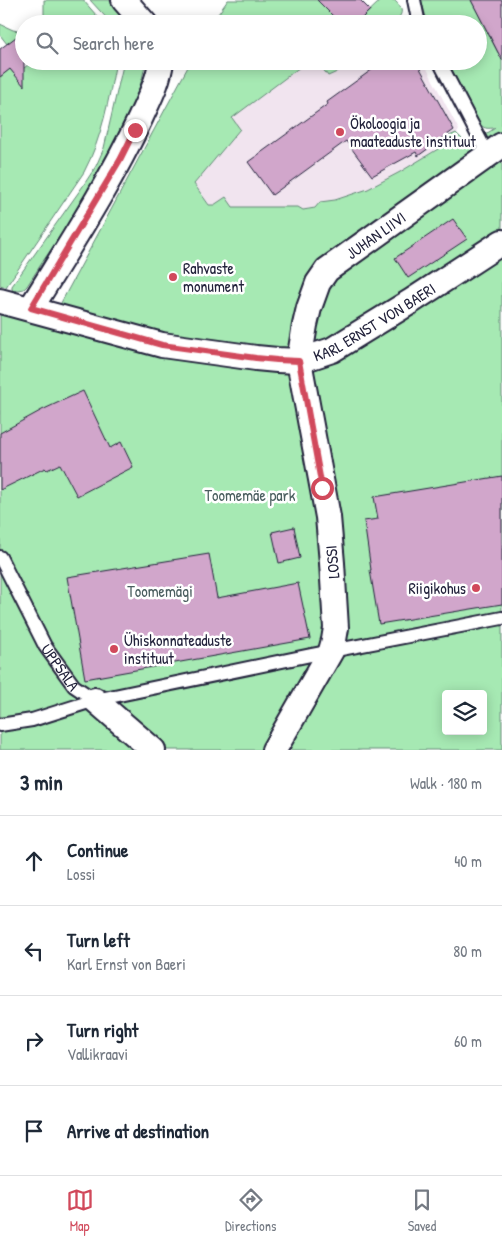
<!DOCTYPE html>
<meta charset="utf-8">
<style>
body{margin:0;font-family:"Patrick Hand",sans-serif;background:#f2f2f3;color:#1f2937}
.controls{position:absolute;right:15px;bottom:15px;display:grid;overflow:hidden;border-radius:5px;box-shadow:0 2px 12px #0003}
.controls button{width:45px;height:45px;display:grid;place-items:center;padding:0;border:0;border-bottom:1px solid #e0e1e3;background:#fff;color:#1f2937;font:25px sans-serif}
.stop{position:absolute;width:15px;height:15px;margin:-11px;border:4px solid #d1495b;border-radius:50%;background:#fff}
.stop.end{background:#d1495b;border-color:#fff;box-shadow:0 1px 5px #0008}
.list{margin:0;padding:0;list-style:none}
h2{display:flex;justify-content:space-between;align-items:center;height:65px;margin:0;padding:0 20px;font-size:21px}
h2 small{font-size:16px;font-weight:400;color:#747a83}
.list li{display:grid;grid-template-columns:32px 1fr auto;gap:15px;align-items:center;box-sizing:border-box;height:90px;padding:0 20px;border-top:1px solid #e0e1e3}
.list b{display:block;font-size:19px;white-space:nowrap}
.list p{margin:0;font-size:16px;white-space:nowrap;color:#747a83}
.list em{font-size:16px;font-style:normal;color:#747a83}
.icon{flex:none;width:28px;height:28px;fill:none;stroke:currentColor;stroke-width:2;stroke-linecap:round;stroke-linejoin:round}
.map{position:relative;flex:none;width:502px;height:750px;overflow:hidden}
.search{position:absolute;background:#fff;box-shadow:0 2px 12px #0003;left:15px;right:15px;top:15px;height:55px;display:flex;align-items:center;gap:12px;box-sizing:border-box;padding:0 18px;border-radius:28px;color:#747a83;font-size:19px}
.sheet{height:425px;background:#fff}
nav{display:flex;justify-content:space-around;align-items:center;box-sizing:border-box;height:70px;border-top:1px solid #e0e1e3;background:#fff;font-size:14px;color:#747a83}
nav a{display:grid;justify-items:center;gap:2px}
nav .on{color:#d1495b}
.map>svg:first-child{display:block}
.built{fill:#f1e4ef}
.green{fill:#a6e9b3;stroke:#648677;fill-rule:evenodd}
.building{fill:#d1a6cb;stroke:#22223b}
.lines{fill:none;stroke-linecap:round;stroke-linejoin:round}
.service-casing{stroke:#22223b;stroke-width:16}
.minor-casing{stroke:#22223b;stroke-width:28}
.service{stroke:#fff;stroke-width:12}
.minor{stroke:#fff;stroke-width:24}
.route{stroke:#d1495b;stroke-width:6}
.poi-dot{fill:#d1495b;stroke:#fff;stroke-width:2}
.labels{text-anchor:middle;stroke-width:5;stroke-linejoin:round;paint-order:stroke}
.poi-label{font-size:16px;fill:#22223b;stroke:#fff;text-anchor:start}
.street-label{font-size:16px;fill:#22223b;stroke:#fff}
.park-label{font-size:16px;fill:#4a5e5f;stroke:#fff}
</style>
<div class="map">
<svg width="502" height="750" viewBox="0 0 502 750">
<rect width="100%" height="100%" fill="#fff"/>
<filter id="ink" filterUnits="userSpaceOnUse"><feTurbulence type="fractalNoise" baseFrequency=".02" numOctaves="2"/><feDisplacementMap in="SourceGraphic" scale="10" xChannelSelector="R" yChannelSelector="G"/><feConvolveMatrix kernelMatrix="1 2 1 2 8 2 1 2 1" color-interpolation-filters="sRGB"/></filter>
<g filter="url(#ink)">
<path class="built" d="M308 61H317L328 76 337 72 349 61H423L459 130 455 137 417 163 357 199 297 211 211 207 194 184 240 129 231 118Z"/>
<path class="green" d="M44 0H83L104 24H44Z
M90 0H109L132 24H112Z
M228 0H317L341 24H211Z
M381 0H394C405 10 403 15 392 24H356Z
M421 0H471L498 53 502 52V750H0V312L48 327 189 65 190 61H308L232 118 240 129 194 184 209 205H214L226 197 233 207H298L303 210 315 208 320 202 335 200 368 189 400 172 443 146 440 140 456 133 465 142 489 132 495 128C489 128 485 130 480 124L447 61H478V24H428ZM446 694H483V731H446Z
M0 24 13 30 24 32 7 44 0 35Z
M33 61H116C109 99 102 138 84 172L6 287 0 285V77L10 69 15 75Z
M124 61H145C144 83 132 106 122 126 114 144 105 163 95 180 74 217 49 251 27 286L24 289 13 291 12 289V286L83 186 96 166 104 148Z
M317 61H349L337 72 328 76Z"/>
<path class="building" d="M317 0H360L370 10 356 24H341Z
M471 0H502V60Z
M24 31V86L10 69 0 77V49Z
M384 61H416L454 130 418 156 416 152 372 176 346 141 272 195 248 162 328 104 327 102Z
M453 219 467 239 408 278 395 258Z
M83 391 110 448 121 442 133 467 77 496 60 464 47 470 45 468 0 490V433L42 410Z
M502 476V604L379 624 370 570H371L364 521 378 519 374 497Z
M294 527 300 558 279 563 272 532Z
M209 554 217 598 298 583 310 639 85 679 67 577Z"/>
<g class="lines">
<g class="service-casing">
<g id="service">
<path d="M414 0 419 24"/>
<path d="M439 61 488 155"/>
<path id="s1" d="M0 557 45 646 74 686 95 700"/>
<path d="M0 725 32 720 95 700 311 655 502 618"/>
</g>
</g>
<g class="minor-casing">
<g id="minor">
<path d="M124 0 145 24"/>
<path id="s2" d="M0 301 162 345 256 358 277 360 299 361 332 350 410 302 502 242"/>
<path d="M31 308C69 246 109 185 140 119 148 101 159 81 161 61"/>
<path d="M95 700 153 750"/>
<path id="s3" d="M274 750 331 651 334 640 336 628 332 563 328 517 299 361 305 325 309 308 318 283 327 270 502 145"/>
</g>
</g>
<use href="#service" class="service"/>
<use href="#minor" class="minor"/>
</g>
</g>
<g class="lines" filter="url(#ink)">
<path class="route" d="M135 130 120 160 31 308 162 345 256 358 277 360 299 361 322 488"/>
</g>
<g class="poi-dot">
<circle cx="340" cy="132" r="5"/>
<circle cx="173" cy="277" r="5"/>
<circle cx="476" cy="588" r="5"/>
<circle cx="114" cy="649" r="5"/>
</g>
<g class="labels">
<g class="poi-label">
<text x="350" y="129">Ökoloogia ja<tspan x="350" dy="18">maateaduste instituut</tspan></text>
<text x="183" y="274">Rahvaste<tspan x="183" dy="18">monument</tspan></text>
<text x="466" y="594" text-anchor="end">Riigikohus</text>
<text x="124" y="646">Ühiskonnateaduste<tspan x="124" dy="18">instituut</tspan></text>
</g>
<g class="street-label">
<text dy="6" stroke="none"><textPath href="#s3" startOffset="564">JUHAN LIIVI</textPath></text>
<text dy="6" stroke="none"><textPath href="#s2" startOffset="391">KARL ERNST VON BAERI</textPath></text>
<text transform="translate(332 562) rotate(-95)" y="6">LOSSI</text>
<text dy="6" stroke="none"><textPath href="#s1" startOffset="126">UPPSALA</textPath></text>
</g>
<g class="park-label">
<text x="250" y="501">Toomemäe park</text>
<text x="160" y="597">Toomemägi</text>
</g>
</g>
</svg>
<div class="controls">
<button><svg class="icon" aria-label="layers" viewBox="0 0 24 24"><path d="M12 4l9 5-9 5-9-5zM3 14l9 5 9-5"/></svg></button>
</div>
<div class="stop" style="left:322px;top:488px"></div>
<div class="stop end" style="left:135px;top:130px"></div>
<div class="search"><svg class="icon" aria-label="search" viewBox="0 0 24 24"><circle cx="10" cy="10" r="6"/><path d="M15 15l6 6"/></svg>Search here</div>
</div>
<section class="sheet">
<h2>3 min<small>Walk · 180 m</small></h2>
<ul class="list">
<li><svg class="icon" aria-label="ahead" viewBox="0 0 24 24"><path d="M12 20V5M6 11l6-6 6 6"/></svg><div><b>Continue</b><p>Lossi</p></div><em>40 m</em></li>
<li><svg class="icon" aria-label="left" viewBox="0 0 24 24"><path d="M17 20v-9H6M10 6l-5 5 5 5"/></svg><div><b>Turn left</b><p>Karl Ernst von Baeri</p></div><em>80 m</em></li>
<li><svg class="icon" aria-label="right" viewBox="0 0 24 24"><path d="M7 20v-9h11M14 6l5 5-5 5"/></svg><div><b>Turn right</b><p>Vallikraavi</p></div><em>60 m</em></li>
<li><svg class="icon" aria-label="arrive" viewBox="0 0 24 24"><path d="M6 21V4h12l-3 4 3 4H6"/></svg><div><b>Arrive at destination</b></div></li>
</ul>
</section>
<nav>
<a class="on"><svg class="icon" aria-label="map" viewBox="0 0 24 24"><path d="M3 6l6-2 6 2 6-2v14l-6 2-6-2-6 2zM9 4v14M15 6v14"/></svg>Map</a>
<a><svg class="icon" aria-label="directions" viewBox="0 0 24 24"><path d="M12 3l9 9-9 9-9-9zM9 14v-3h6M13 9l2 2-2 2"/></svg>Directions</a>
<a><svg class="icon" aria-label="saved" viewBox="0 0 24 24"><path d="M7 4h10v16l-5-4-5 4z"/></svg>Saved</a>
</nav>
